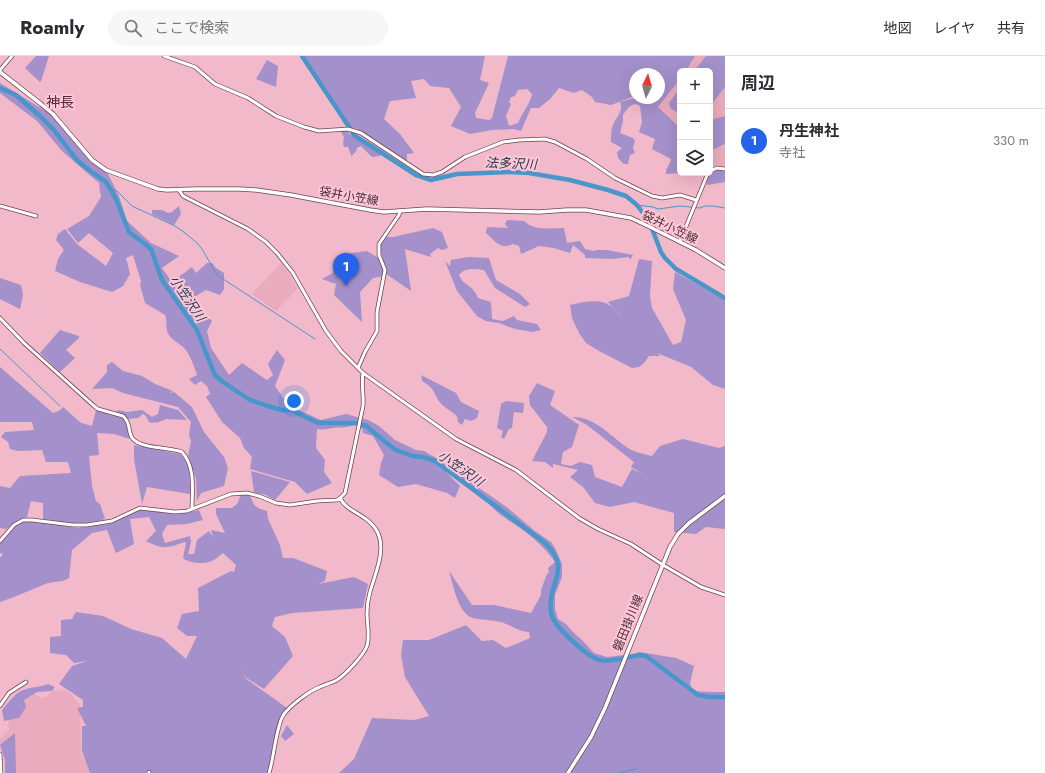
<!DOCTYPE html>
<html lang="ja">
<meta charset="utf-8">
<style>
body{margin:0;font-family:Jost,"Noto Sans JP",sans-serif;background:#f7f7f7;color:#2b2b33}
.controls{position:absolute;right:12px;top:12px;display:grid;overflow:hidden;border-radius:6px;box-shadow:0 4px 16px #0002}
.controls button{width:36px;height:36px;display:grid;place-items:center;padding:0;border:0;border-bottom:1px solid #e1e1e2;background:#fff;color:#2b2b33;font:20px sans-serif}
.compass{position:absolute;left:629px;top:12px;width:36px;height:36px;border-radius:50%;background:#fff;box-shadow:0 4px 16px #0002;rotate:5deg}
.you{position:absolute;left:294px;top:345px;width:14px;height:14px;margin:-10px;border:3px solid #fff;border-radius:50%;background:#1a73e8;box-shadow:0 0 0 6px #1a73e833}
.badge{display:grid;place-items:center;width:26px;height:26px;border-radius:50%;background:#2563eb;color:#fff;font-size:13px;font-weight:700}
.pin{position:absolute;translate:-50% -33px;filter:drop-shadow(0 1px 2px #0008)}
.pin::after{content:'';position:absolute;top:21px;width:14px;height:12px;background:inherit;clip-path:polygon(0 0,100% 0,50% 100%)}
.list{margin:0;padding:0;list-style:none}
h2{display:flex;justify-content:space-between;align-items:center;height:52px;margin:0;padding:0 16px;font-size:17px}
h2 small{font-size:13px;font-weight:400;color:#7c7c81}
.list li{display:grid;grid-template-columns:26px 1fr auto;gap:12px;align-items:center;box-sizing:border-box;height:64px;padding:0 16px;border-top:1px solid #e1e1e2}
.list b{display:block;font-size:15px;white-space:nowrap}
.list p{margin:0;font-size:13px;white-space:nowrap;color:#7c7c81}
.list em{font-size:13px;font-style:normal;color:#7c7c81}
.icon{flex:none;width:22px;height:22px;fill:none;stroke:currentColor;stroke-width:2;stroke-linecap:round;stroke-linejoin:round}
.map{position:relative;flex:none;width:725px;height:717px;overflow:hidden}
header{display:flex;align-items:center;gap:24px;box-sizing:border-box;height:56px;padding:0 20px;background:#fff;border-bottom:1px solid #e1e1e2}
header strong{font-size:19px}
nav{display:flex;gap:22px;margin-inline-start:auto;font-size:14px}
.search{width:280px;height:36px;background:#f7f7f7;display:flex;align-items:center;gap:10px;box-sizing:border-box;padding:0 14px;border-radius:22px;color:#7c7c81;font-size:15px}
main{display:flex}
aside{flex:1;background:#fff}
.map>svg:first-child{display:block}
.built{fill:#e9abbd}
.green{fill:#a490ca;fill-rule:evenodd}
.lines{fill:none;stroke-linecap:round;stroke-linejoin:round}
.stream{stroke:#4997ca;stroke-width:1}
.river{stroke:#4997ca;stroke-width:4.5}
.minor-casing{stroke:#714352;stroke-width:4.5}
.major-casing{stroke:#714352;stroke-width:5}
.minor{stroke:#fff;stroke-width:3}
.major{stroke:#fff;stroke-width:3.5}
.labels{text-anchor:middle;stroke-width:4;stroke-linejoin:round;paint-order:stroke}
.street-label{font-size:12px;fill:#473137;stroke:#fec6d6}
.water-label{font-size:13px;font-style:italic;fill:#1a3b51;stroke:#fec6d6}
.quarter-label{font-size:14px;fill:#542837;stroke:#fec6d6}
</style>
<header>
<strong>Roamly</strong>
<div class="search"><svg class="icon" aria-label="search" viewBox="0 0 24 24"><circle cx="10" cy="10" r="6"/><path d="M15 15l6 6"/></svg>ここで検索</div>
<nav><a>地図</a><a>レイヤ</a><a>共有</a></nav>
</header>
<main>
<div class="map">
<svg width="725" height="717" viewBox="0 0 725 717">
<rect width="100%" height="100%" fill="#f1b9c9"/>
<path class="built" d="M686 0H725V60L710 64V15H686L693 6Z
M680 23V71L658 56V51Z
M725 89V110L718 109 710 112V95Z
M281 207 298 232 276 255 252 238Z
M60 634 68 635 73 640 77 646 80 648 81 698 89 711 103 717H5V701L0 687V683L9 674 8 662 23 638 32 637 41 642H45L53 635Z"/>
<path class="green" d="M36 0H49L41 25 40 26 25 12Z
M300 0H485L480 24 489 27 475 57 476 62 489 64 492 62 508 0H695L686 15H680V23L658 51 680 72V117H682L666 118C666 111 670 109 671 103L652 93 655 83 639 76 642 66 640 50C632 45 628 52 623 59V65L620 77 633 82 635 85 633 92 635 97 630 99 628 108H624L618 102 617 96 622 92 611 86C611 80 611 73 613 69 616 61 624 55 620 46L635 42H659V18H635V40L611 49 595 46 592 41 582 34 574 37 559 32 550 43 539 52H531L521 75 513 73 492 74 470 78 451 70 461 51 449 32 430 30 424 23 411 25 416 42 390 45 384 63 400 78 414 97 407 98V106L357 73 348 70 317 27 316 24ZM527 33 532 38C530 48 522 57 518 67L509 70 506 60 511 48 509 46 511 41 515 40 518 34Z
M706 0H725V31L710 50V15H694Z
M267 4 278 10 276 31 256 23Z
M0 27 52 59 84 98 107 116 119 140 127 165 151 187 179 200 162 212 172 226 192 211 196 217 207 207H212L216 212 224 217V233L220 239 206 234 189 244 198 263 207 260 212 265 207 275 211 292 229 319 242 307 267 324 273 319 268 308 277 294 285 304 275 330 288 349 321 364 346 358 368 364 379 370 395 384 416 394 424 395 436 402 508 452 535 475 551 486 556 494 562 508V521L555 539V553L558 563 567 569 572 575 583 585 594 597 607 601 634 598 624 604 639 596 676 602 694 610 690 627 692 635 710 636H725V717H339L354 703 372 662 415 664 429 660 405 621 401 599 403 584H429L466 569 482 585 493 584 506 592 530 582 529 576C519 576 511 569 501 566 492 564 482 564 473 562 458 558 453 528 449 515L472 549H494L531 557 541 539V534L547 518 549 517 548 512 555 506C546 493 533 481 520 472 510 465 499 459 490 449L446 416 460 430 455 442 447 437 416 428 398 431 379 419 381 407 384 399 373 380 363 377 362 372 355 369C346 372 342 371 333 372 327 373 323 374 317 373L316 392 325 404 324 416 332 427 307 438 295 426 250 413 252 401 244 392 240 382 222 366 206 341 210 338 207 330 201 325 195 329 189 323 197 319C194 311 191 300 185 293 180 287 170 284 167 275 166 270 167 264 165 259L145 247 140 229 141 225 133 199 126 202 130 218 123 230 112 236 80 226 55 215 58 203 64 194 56 184 58 178 65 173 77 188 106 210 113 197 89 177 78 187 67 173 89 160 101 141 99 129 100 128 62 95 37 65 0 37Z
M680 32V58L670 52 669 47Z
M725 60V88L710 95V64Z
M340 74H348L347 75 350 78 371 90 381 98 380 100 372 101 361 90 357 92 356 96 353 98 352 101 348 91H344L343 88 344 81Z
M717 114 725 115V126L707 129C706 122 711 117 717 114Z
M179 150 181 158 174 169 152 158V154H162L168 157 172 156Z
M507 164 524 165C534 175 550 172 564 172L567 187 580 185 585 193 593 195 597 194H607L633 199 630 204 629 201 612 203 585 202V199L573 189 570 197 554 192 539 190 521 198 519 190 513 188C500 194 495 185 486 177L487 171 508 172 505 168Z
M433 172 442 176 448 192 442 194 438 192 430 198 431 201 405 193 411 235 386 218 384 220 373 222 360 236 362 266 334 239 336 228 322 223 333 217 335 207 352 197 367 195 381 204 384 209 382 199 379 194 383 181H393Z
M468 201 489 202 496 224 520 238 530 248 525 251 495 232 484 214C476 213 465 211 459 219 464 231 473 228 478 242L491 246 492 263 503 265 514 260 517 264 537 268 541 274 533 276 515 273 499 267 486 265 477 260 457 235 445 205 450 210 451 204Z
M639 203 652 205 650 240 652 252 673 289 681 286 686 264 673 233 675 216 725 244V333L713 329 691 311 657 297 660 300H649L645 306 639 311 632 312 599 295 586 287 579 277 572 262 570 249C582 246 600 242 611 250 615 253 618 258 622 261L608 246 629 240Z
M0 222 21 229 23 238 20 253 0 243Z
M60 274 79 280V282L66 294 75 302 60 316 40 297Z
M112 306 123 315 142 320 155 328 173 335 170 337 174 336 192 351 204 376 224 401 228 412 224 430 201 437 197 445 196 423 188 400 191 385 189 379 191 366 178 351 123 337 112 332 92 333 107 316V309Z
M0 311 53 357 59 355 63 351 81 367 92 370 96 354 123 362 126 365 130 383 114 378 97 377 99 399 89 400 92 430 96 445 100 448 105 463C84 470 64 467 43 463V447L31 445 27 461 18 464 6 473 0 472V430L10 432 20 420 71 417 68 406H46L42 394 18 395 10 393 8 386 1 381 5 376 34 374 32 366H0Z
M421 319 456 337 461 346 479 355 477 362 471 365 465 363 462 369 458 366 457 360C451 355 440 349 437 342 432 332 432 331 422 325Z
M537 327 555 335 550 349 579 369 572 391 563 396 561 408 571 410 580 406 592 409 595 421 622 431 632 413 643 418 631 411 634 406 587 369 572 361C596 361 610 380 628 392 634 396 644 398 652 400L660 390 683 383 719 392 725 390V473L706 471 696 478 674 476V457L634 446 610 451 595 447 583 431 570 421 578 414 553 408V412L545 406 532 405 547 376V371L530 349 529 340Z
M506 345 524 347 523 357 514 356 512 372 509 373 504 383 501 381 503 375 497 372 501 348Z
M160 349 178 354 187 364 167 363 156 367V366L152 367 149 366 146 360 143 358 138 362 128 363 125 360 116 356 118 354 127 356 142 354 152 361 158 358Z
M134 389 180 398C191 409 190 423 190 438L147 431 142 448 134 403Z
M251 415 290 426 275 444 266 439 254 436Z
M241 439H250C254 451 256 452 267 455L268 463 280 489 283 502H293L327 515 325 525 318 528 354 521 368 528 363 552 292 557 275 561 272 570 285 581 293 600 264 633 245 621 242 610 245 622 287 652 279 663 274 697 267 717H90L82 695V670H86L77 652 83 651V644L59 628 72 610 87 605 74 607 66 599 50 597V581L61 580V564L72 563 76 556 103 560 131 573 162 582 186 603 197 580H187L177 572 182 558 199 555 198 532 231 515 234 516 236 509 223 497C219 500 214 505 209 506 202 508 188 507 183 502L186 487 185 486C166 492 164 494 146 485L156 475 149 461 130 463 134 488 116 497 107 474 92 477 72 494 69 522C61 527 53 525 45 528 30 534 15 541 0 546V502L3 498 0 497V487L15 470 22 466 31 465 78 472 108 468 140 454 180 458 199 454 203 464 187 468 167 469 162 478 165 487 190 480 191 486 188 498H194L197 484 209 475 213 481 211 474 225 477 216 458V452H232L237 448Z
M48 628 55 631 52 635 37 636 24 644 26 651 19 662 4 665 2 654C9 646 15 636 26 633 33 631 41 631 48 628Z
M287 669 294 678 285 685 281 680Z
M15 677 16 717H5V704L0 689Z"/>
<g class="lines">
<path class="stream" d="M111 133 117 135 132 150 175 170 185 177 197 187 202 193 217 219 315 283
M637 149 653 151 658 153 680 150 700 152 705 150H713L725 152
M0 293 60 350
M618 717 636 713"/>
<path class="river" d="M302 0 355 80 371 90 416 119 431 124 457 118 510 116 529 117 570 124 608 134 626 140 637 149 649 165 661 196 665 202 676 213 725 242
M0 32 16 39 42 62 54 74 76 103 85 111 106 126 116 143 129 176 145 188 151 193 162 224 197 274 212 312 215 319 223 326 250 344 271 351 281 354H291L318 367H357L366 370 389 389 396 394 413 400 423 401 435 405 545 487C573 514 547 526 551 556 552 569 587 601 600 604 610 607 630 600 640 599L646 600 698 639 710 641H725"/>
<g class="minor-casing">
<path id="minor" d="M164 0 195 11 215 28 248 42 276 60 304 71 319 75 348 73 361 77 423 118 433 119 442 116 465 101 503 86 519 84 545 83 555 86 587 103 615 122 652 140 662 142 680 139 696 144
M0 14 12 0
M710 115 717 112 725 113
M179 134 183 140 248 173 266 186 277 197 293 217 326 275 341 295 363 317 456 383 516 414 579 462 598 473 631 488 663 509 701 531 725 539
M0 150 36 160
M680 185 708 117
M0 262 24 287 94 350 98 353 123 360C132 368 127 376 133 383 142 393 170 391 182 396 196 412 192 434 192 453
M358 312 365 296 377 275V256L385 214 379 199V188L399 159 400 155
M0 485 14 469 23 464H32L73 469H87L112 465 140 452 175 456 187 455 231 438 247 437 259 440 276 447 290 449 317 445 337 444 340 442 345 437 363 350C364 339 361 328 363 317
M0 650 9 637 26 626
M0 698 1 717
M149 717V716
M269 717C274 702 276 669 284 658 291 649 309 635 320 631 326 628 332 627 337 624 346 618 363 600 367 590 370 580 367 567 367 557 367 550 368 543 370 536 375 518 386 495 378 477 369 458 347 457 340 442"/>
</g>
<g class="major-casing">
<path id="major" d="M0 16 41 48 53 58 92 104 106 114 158 133 167 134 195 133H239L256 134 291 139 370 154 384 156 427 153 539 156 567 154H586L631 162 650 171 696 194 725 212
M568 717 591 681 605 652 670 491 678 478 689 467 725 440"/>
</g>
<use href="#minor" class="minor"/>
<use href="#major" class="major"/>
</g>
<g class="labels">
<g class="street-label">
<text transform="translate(349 140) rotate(10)" y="4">袋井小笠線</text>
<text transform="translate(670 171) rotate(26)" y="4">袋井小笠線</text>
<text transform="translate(628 567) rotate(-68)" y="4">磐田掛川線</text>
</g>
<g class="water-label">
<text transform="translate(511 107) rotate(2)" y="5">法多沢川</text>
<text transform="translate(188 242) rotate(56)" y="5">小笠沢川</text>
<text transform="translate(461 412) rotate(35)" y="5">小笠沢川</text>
</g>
<g class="quarter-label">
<text x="60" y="51">神長</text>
</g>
</g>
</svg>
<div class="controls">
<button>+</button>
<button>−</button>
<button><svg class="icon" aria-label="layers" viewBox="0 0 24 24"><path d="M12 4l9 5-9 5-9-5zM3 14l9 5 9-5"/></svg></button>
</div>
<svg class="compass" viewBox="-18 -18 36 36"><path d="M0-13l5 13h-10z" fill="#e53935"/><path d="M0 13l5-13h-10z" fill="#7c7c81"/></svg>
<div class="you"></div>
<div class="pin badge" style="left:346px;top:230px">1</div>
</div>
<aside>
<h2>周辺<small></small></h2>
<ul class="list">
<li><span class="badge">1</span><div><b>丹生神社</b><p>寺社</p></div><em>330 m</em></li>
</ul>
</aside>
</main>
